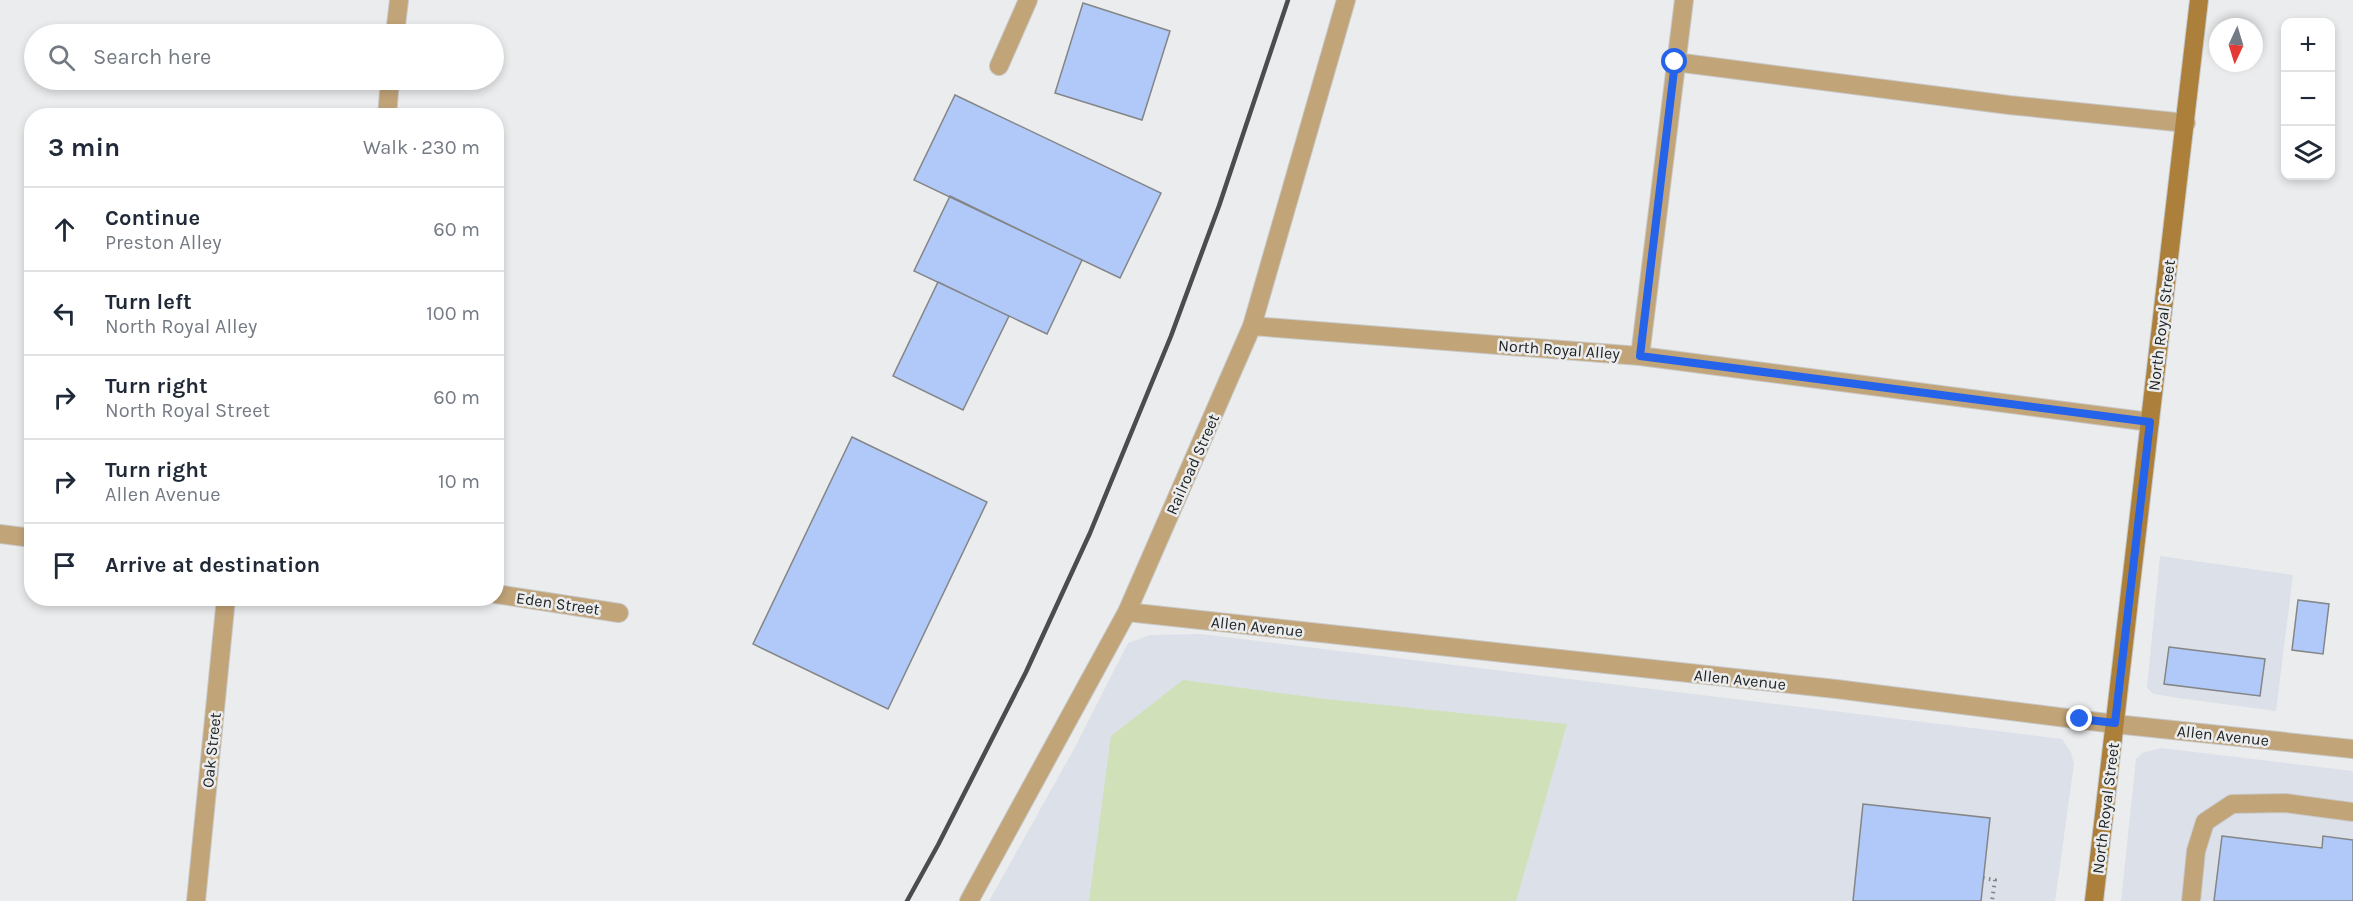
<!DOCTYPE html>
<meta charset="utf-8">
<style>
body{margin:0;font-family:Karla,sans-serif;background:#f6f6f7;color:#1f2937}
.controls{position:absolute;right:18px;top:18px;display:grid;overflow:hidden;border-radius:12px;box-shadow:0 3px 9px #0003}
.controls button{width:54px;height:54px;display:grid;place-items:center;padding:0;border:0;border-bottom:2px solid #e0e1e3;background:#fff;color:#1f2937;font:30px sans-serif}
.compass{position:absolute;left:2209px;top:18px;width:54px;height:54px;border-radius:50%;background:#fff;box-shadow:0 3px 9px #0003;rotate:184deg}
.stop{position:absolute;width:18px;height:18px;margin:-14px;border:4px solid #2563eb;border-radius:50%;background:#fff}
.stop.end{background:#2563eb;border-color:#fff;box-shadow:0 2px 6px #0008}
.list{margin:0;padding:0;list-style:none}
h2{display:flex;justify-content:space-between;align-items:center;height:78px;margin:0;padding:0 24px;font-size:26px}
h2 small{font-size:20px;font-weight:400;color:#747a83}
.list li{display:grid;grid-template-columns:39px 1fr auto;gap:18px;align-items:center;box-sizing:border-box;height:84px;padding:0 24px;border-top:2px solid #e0e1e3}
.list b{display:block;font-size:22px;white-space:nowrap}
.list p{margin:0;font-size:20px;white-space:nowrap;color:#747a83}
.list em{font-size:20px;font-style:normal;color:#747a83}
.icon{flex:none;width:33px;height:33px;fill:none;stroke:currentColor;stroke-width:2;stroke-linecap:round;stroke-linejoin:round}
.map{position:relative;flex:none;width:2353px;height:901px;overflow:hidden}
.search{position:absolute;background:#fff;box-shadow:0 3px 9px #0003;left:24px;top:24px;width:480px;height:66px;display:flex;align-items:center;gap:15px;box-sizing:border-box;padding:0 21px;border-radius:33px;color:#747a83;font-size:22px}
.panel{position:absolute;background:#fff;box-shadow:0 3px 9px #0003;left:24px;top:108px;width:480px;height:498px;border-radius:24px}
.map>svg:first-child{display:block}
.built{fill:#dce0e8}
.green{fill:#d0e0b8}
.building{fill:#b0c9f9;stroke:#848586;stroke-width:1.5}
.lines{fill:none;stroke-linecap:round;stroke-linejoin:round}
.lane-casing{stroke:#c7c8c9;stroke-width:20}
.street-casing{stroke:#c7c8c9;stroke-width:20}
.secondary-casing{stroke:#c7c8c9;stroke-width:20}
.path{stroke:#828384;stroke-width:4;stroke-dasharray:1.5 4.5;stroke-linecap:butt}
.lane{stroke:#c2a479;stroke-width:18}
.street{stroke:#c2a479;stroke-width:18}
.secondary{stroke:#ac803a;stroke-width:18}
.rail{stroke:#4b4c4d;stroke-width:4.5}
.route{stroke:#2563eb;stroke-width:8}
.labels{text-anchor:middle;stroke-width:5;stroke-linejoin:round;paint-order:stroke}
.street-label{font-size:16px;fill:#222323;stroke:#ebeced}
</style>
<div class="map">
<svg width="2353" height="901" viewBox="0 0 2353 901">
<rect width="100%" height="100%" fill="#ebeced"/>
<path class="built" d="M2160 556 2293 575 2276 711 2178 698 2154 694 2149 690 2147 687Z
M1201 634 2062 739 2071 752 2074 764 2055 901H989L1074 749 1128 643 1150 635Z
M2161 748 2353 771V901H2121L2136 759 2142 753Z"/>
<path class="green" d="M1183 680 1325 699 1567 724 1516 901H1089L1111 736Z"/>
<path class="building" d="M1083 3 1170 31 1142 120 1055 93Z
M955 95 1161 193 1120 278 914 180Z
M950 196 1082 260 1047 334 914 271Z
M938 282 1009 316 963 410 893 376Z
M852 437 987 502 888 709 753 644Z
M2298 600 2329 604 2323 654 2292 650Z
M2169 647 2265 659 2260 696 2164 684Z
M1863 804 1990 818 1981 901H1853Z
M2222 836 2322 848 2323 836 2353 840V901H2214Z"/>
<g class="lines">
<g class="lane-casing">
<path id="lane" d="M1675 62 2009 105 2186 123
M999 66 1028 0
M2191 901 2196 851 2205 822 2232 804 2285 803 2353 812"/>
</g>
<g class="street-casing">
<path id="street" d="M395 34 399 0
M387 116 390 80
M1252 326 1640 356 2150 422
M1640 356 1684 0
M0 534 32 538
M496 594 619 613
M1127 612 1836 689 2115 724 2353 749
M196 901 226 598
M969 901 1127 612 1252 326 1346 0"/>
</g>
<g class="secondary-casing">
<path id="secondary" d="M2094 901 2199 0"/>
</g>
<path class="path" d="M1983 878 1995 880 1992 901"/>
<use href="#lane" class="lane"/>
<use href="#street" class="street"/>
<use href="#secondary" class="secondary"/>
<path class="rail" d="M907 901 938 845 1026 672 1090 533 1171 336 1219 206 1288 0"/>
</g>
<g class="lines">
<path class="route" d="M1675 62 1640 356 2150 422 2115 723 2080 719"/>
</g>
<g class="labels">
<g class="street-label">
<text transform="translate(2161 325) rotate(-83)" y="6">North Royal Street</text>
<text transform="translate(1559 349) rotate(4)" y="6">North Royal Alley</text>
<text transform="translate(1192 464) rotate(-66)" y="6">Railroad Street</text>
<text transform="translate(558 603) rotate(8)" y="6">Eden Street</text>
<text transform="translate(1257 626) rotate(6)" y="6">Allen Avenue</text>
<text transform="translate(1740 679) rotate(6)" y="6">Allen Avenue</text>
<text transform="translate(2223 735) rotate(6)" y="6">Allen Avenue</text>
<text transform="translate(211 750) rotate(-84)" y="6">Oak Street</text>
<text transform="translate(2105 808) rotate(-83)" y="6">North Royal Street</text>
</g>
</g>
</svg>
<div class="controls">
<button>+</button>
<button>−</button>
<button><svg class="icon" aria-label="layers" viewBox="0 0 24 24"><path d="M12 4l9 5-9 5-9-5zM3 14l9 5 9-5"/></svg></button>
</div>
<svg class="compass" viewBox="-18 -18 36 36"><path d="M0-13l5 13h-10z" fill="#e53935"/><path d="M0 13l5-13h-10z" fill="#747a83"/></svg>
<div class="stop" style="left:1675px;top:62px"></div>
<div class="stop end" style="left:2080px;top:719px"></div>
<div class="search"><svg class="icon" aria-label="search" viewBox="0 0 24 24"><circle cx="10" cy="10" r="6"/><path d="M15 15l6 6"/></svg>Search here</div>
<section class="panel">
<h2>3 min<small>Walk · 230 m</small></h2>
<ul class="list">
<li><svg class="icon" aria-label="ahead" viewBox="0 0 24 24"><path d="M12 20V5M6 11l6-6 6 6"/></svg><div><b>Continue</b><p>Preston Alley</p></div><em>60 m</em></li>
<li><svg class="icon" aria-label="left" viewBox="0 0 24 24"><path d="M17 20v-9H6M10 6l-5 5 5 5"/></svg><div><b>Turn left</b><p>North Royal Alley</p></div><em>100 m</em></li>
<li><svg class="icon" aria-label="right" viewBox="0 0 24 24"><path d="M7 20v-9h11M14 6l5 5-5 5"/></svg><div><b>Turn right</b><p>North Royal Street</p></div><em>60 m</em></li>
<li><svg class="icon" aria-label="right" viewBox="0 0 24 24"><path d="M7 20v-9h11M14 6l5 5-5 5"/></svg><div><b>Turn right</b><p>Allen Avenue</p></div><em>10 m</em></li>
<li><svg class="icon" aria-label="arrive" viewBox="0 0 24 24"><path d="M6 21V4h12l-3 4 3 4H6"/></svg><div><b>Arrive at destination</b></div></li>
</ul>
</section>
</div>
